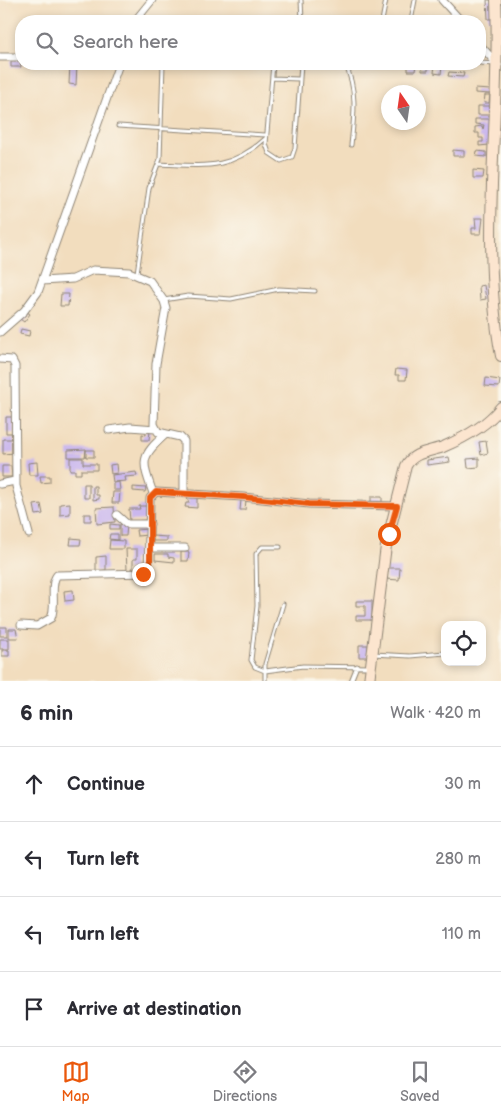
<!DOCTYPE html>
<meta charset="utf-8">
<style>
body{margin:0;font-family:"Balsamiq Sans",sans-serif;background:#f2f2f3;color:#2b2b33}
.controls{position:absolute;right:15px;bottom:15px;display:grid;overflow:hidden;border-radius:10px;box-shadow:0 2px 8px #0003}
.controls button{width:45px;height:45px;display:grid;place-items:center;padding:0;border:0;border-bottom:1px solid #e1e1e2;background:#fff;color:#2b2b33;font:25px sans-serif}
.compass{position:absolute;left:381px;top:85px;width:45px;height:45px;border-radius:50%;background:#fff;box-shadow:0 2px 8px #0003;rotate:347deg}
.stop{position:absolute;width:15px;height:15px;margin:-11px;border:4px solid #ea580c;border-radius:50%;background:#fff}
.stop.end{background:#ea580c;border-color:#fff;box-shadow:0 1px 5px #0008}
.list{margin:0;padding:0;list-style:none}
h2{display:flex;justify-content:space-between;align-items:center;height:65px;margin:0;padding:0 20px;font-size:21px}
h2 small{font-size:16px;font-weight:400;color:#7c7c81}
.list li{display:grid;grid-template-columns:32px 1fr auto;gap:15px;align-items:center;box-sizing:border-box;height:75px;padding:0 20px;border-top:1px solid #e1e1e2}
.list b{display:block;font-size:19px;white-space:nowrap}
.list em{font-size:16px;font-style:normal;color:#7c7c81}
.icon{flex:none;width:28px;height:28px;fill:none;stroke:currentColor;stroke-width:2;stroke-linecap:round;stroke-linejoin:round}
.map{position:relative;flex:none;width:501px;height:681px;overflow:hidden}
.search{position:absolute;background:#fff;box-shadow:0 2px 8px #0003;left:15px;right:15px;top:15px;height:55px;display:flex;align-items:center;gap:12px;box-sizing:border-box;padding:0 18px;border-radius:20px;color:#7c7c81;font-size:19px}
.sheet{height:365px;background:#fff}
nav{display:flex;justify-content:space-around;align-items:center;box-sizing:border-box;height:70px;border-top:1px solid #e1e1e2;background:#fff;font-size:14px;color:#7c7c81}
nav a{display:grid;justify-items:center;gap:2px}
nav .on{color:#ea580c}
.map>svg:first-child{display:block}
.building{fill:#cab7ed}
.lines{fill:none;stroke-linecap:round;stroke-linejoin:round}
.lane-casing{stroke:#8e8474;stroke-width:5}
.street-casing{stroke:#8e8474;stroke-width:9}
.secondary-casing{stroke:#8e8474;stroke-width:12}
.lane{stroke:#fff;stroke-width:3}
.street{stroke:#fff;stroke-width:7}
.secondary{stroke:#fce5cf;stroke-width:10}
.route{stroke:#ea580c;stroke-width:6}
</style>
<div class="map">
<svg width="501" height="681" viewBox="0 0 501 681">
<rect width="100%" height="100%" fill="#fbf7ec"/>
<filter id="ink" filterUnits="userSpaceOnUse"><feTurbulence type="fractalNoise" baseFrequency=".02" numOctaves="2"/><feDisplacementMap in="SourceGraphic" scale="10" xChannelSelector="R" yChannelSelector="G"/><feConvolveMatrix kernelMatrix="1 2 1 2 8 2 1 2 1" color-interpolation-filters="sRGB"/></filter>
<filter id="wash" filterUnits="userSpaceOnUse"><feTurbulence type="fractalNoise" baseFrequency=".0096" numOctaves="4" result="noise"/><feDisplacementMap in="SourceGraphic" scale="20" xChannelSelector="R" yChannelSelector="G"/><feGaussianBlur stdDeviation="1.12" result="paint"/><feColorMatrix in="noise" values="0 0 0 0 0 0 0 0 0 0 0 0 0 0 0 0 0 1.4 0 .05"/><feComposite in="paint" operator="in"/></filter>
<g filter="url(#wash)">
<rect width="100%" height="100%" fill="#f2ddbe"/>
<g id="blocks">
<path class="building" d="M487 0H493L495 19H488Z
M11 60H20L21 67H11Z
M70 64H77L76 85 69 84Z
M408 64H416L415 71H408Z
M422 64H428V71H422Z
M435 64H442L441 74 434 73Z
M449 72 464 73 463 77 448 76Z
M475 89 491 90 490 94 475 93Z
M485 95H490L489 103H484Z
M478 106H490L489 115H478Z
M475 119H490L489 145 479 146V142H483V138H479V133H475V127L482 126 483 129 484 125 475 124Z
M453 150 464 151V156H453Z
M477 151 486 152V157L476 156Z
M473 170 484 171 483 178H473Z
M475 218H483L481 234H472V228H476Z
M484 285 486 299 480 300 479 286Z
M61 294H69L68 306H60Z
M26 311 30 314 24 322 20 319Z
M21 329 30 331 29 336 20 334Z
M396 369 407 370 406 380H399V375H395Z
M486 378 500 380 499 387 485 386Z
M6 417H14V433H6Z
M146 431H150L149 440H142V434L146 435Z
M3 439H14V453L3 454Z
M486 441 488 453 481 455 479 442Z
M86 449 85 457H68V450Z
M86 450H94V457H86Z
M449 457 450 462 427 465V460Z
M70 458H83V464H97V470H81V474H75V470H70Z
M479 458V467L468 468 467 459Z
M37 462 38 475H29L28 463Z
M116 464 117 473 111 474 110 465Z
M2 466H11L12 477H2Z
M136 472 137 476 125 477 126 481 113 482 112 475Z
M40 476H50V482L41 483Z
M119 482 120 490H113V483Z
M84 484H89V498H84Z
M93 486H96V495H99V499L93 500Z
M133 487 146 488 145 492 133 491Z
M113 492H120L119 503H112Z
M186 495H197V508L185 507 186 503H189Z
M371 497H382V502H371Z
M241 500H246L245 510H240Z
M70 503V514L60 515V504Z
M41 504 43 514 36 515 34 505Z
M139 506H147L148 520 130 521 129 509H140Z
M114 507 115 522 97 524 96 508Z
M84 514H91V521H84Z
M110 524 119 525V529H110Z
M120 524 127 525 126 536H120Z
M148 529V535L137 536 136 530Z
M110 534H118V540L109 539Z
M153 536 167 537V541H153Z
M71 538 81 539 80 545H70Z
M110 540 124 541V549H109Z
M126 549H137V559H133V569L127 570Z
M181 552H189L188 561H181Z
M155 554H168V557L174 558V562L155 560Z
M106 556V570L96 571V557Z
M386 568H400L399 580 386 579Z
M73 590 74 600 65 601 64 591Z
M356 601H372V620H356V616H365V606H356Z
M0 627H7V636H0Z
M9 629H16L18 638H9Z
M0 639H9V649H0Z
M359 645H368V657H359Z
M2 650H9V656H2Z"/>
</g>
</g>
<g filter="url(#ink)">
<use href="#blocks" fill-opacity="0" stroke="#8e8474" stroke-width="1"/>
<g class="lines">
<g class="lane-casing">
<path id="lane" d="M301 0 302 21
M382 21 386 0
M411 21 415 0
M480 63 496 64
M273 64 266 144 269 153 281 161 292 157 295 148 301 64
M345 64C358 90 354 117 351 145
M272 78 299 79
M118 126 266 135
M158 164C204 166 230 171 266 138
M137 273 149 188 160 159 163 64
M164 300 188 296 231 299 279 289 315 291
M280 547H262L256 554 257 606 251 660 255 667 265 671 303 666 370 667
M373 654 410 656 445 653
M265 681V664L283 604
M351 681 357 666"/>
</g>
<g class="street-casing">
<path id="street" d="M442 0 461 21
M135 21 152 0
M480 45 498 65
M0 57H21
M42 281 73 279 93 270 129 272 150 281 164 301 166 308 156 364 154 424 158 432 180 437 184 441V492
M0 332 24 311 38 292 119 64
M0 359 12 360 15 366 16 486 29 534
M109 430 130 427 156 429
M0 484 15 481
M153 493C142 462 139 457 166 434
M117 515 127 524H150
M150 548H185
M21 625 37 626 51 618C57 605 49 585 57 575L148 573 150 498 156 492 243 497 309 504 397 506"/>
</g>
<g class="secondary-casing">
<path id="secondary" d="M496 0C501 119 479 238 501 356
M369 681 386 546 406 466C413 452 429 452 443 447 464 438 487 426 501 407"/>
</g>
<use href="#lane" class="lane"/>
<use href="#street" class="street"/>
<use href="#secondary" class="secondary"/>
</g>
</g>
<g class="lines" filter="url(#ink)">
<path class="route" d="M143 574 148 573 150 570V498L156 492 243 497 309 504 397 506 389 534"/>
</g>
</svg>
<div class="controls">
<button><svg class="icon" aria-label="locate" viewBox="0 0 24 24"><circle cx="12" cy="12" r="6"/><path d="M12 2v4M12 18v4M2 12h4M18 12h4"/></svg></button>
</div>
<svg class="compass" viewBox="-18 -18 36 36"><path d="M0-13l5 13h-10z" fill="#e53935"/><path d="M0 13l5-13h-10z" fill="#7c7c81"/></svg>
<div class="stop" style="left:389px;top:534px"></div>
<div class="stop end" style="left:143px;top:574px"></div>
<div class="search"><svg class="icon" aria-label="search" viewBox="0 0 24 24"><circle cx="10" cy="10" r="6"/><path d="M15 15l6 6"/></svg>Search here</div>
</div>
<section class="sheet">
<h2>6 min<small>Walk · 420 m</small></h2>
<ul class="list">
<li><svg class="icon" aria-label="ahead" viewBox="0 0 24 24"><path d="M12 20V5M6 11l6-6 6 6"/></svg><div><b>Continue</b></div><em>30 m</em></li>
<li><svg class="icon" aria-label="left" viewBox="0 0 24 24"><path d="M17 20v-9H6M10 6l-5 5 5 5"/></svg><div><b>Turn left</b></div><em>280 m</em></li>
<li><svg class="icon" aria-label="left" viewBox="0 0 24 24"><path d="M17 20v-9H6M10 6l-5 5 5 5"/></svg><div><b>Turn left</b></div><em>110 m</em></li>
<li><svg class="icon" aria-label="arrive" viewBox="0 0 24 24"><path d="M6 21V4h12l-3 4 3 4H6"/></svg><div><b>Arrive at destination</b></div></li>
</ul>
</section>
<nav>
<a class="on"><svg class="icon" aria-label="map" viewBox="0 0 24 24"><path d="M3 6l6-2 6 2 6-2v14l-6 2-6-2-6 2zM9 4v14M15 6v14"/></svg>Map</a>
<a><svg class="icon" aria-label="directions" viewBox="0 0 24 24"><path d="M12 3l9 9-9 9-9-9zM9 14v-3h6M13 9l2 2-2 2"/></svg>Directions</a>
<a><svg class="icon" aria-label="saved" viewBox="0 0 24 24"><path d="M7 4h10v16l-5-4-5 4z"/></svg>Saved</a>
</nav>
